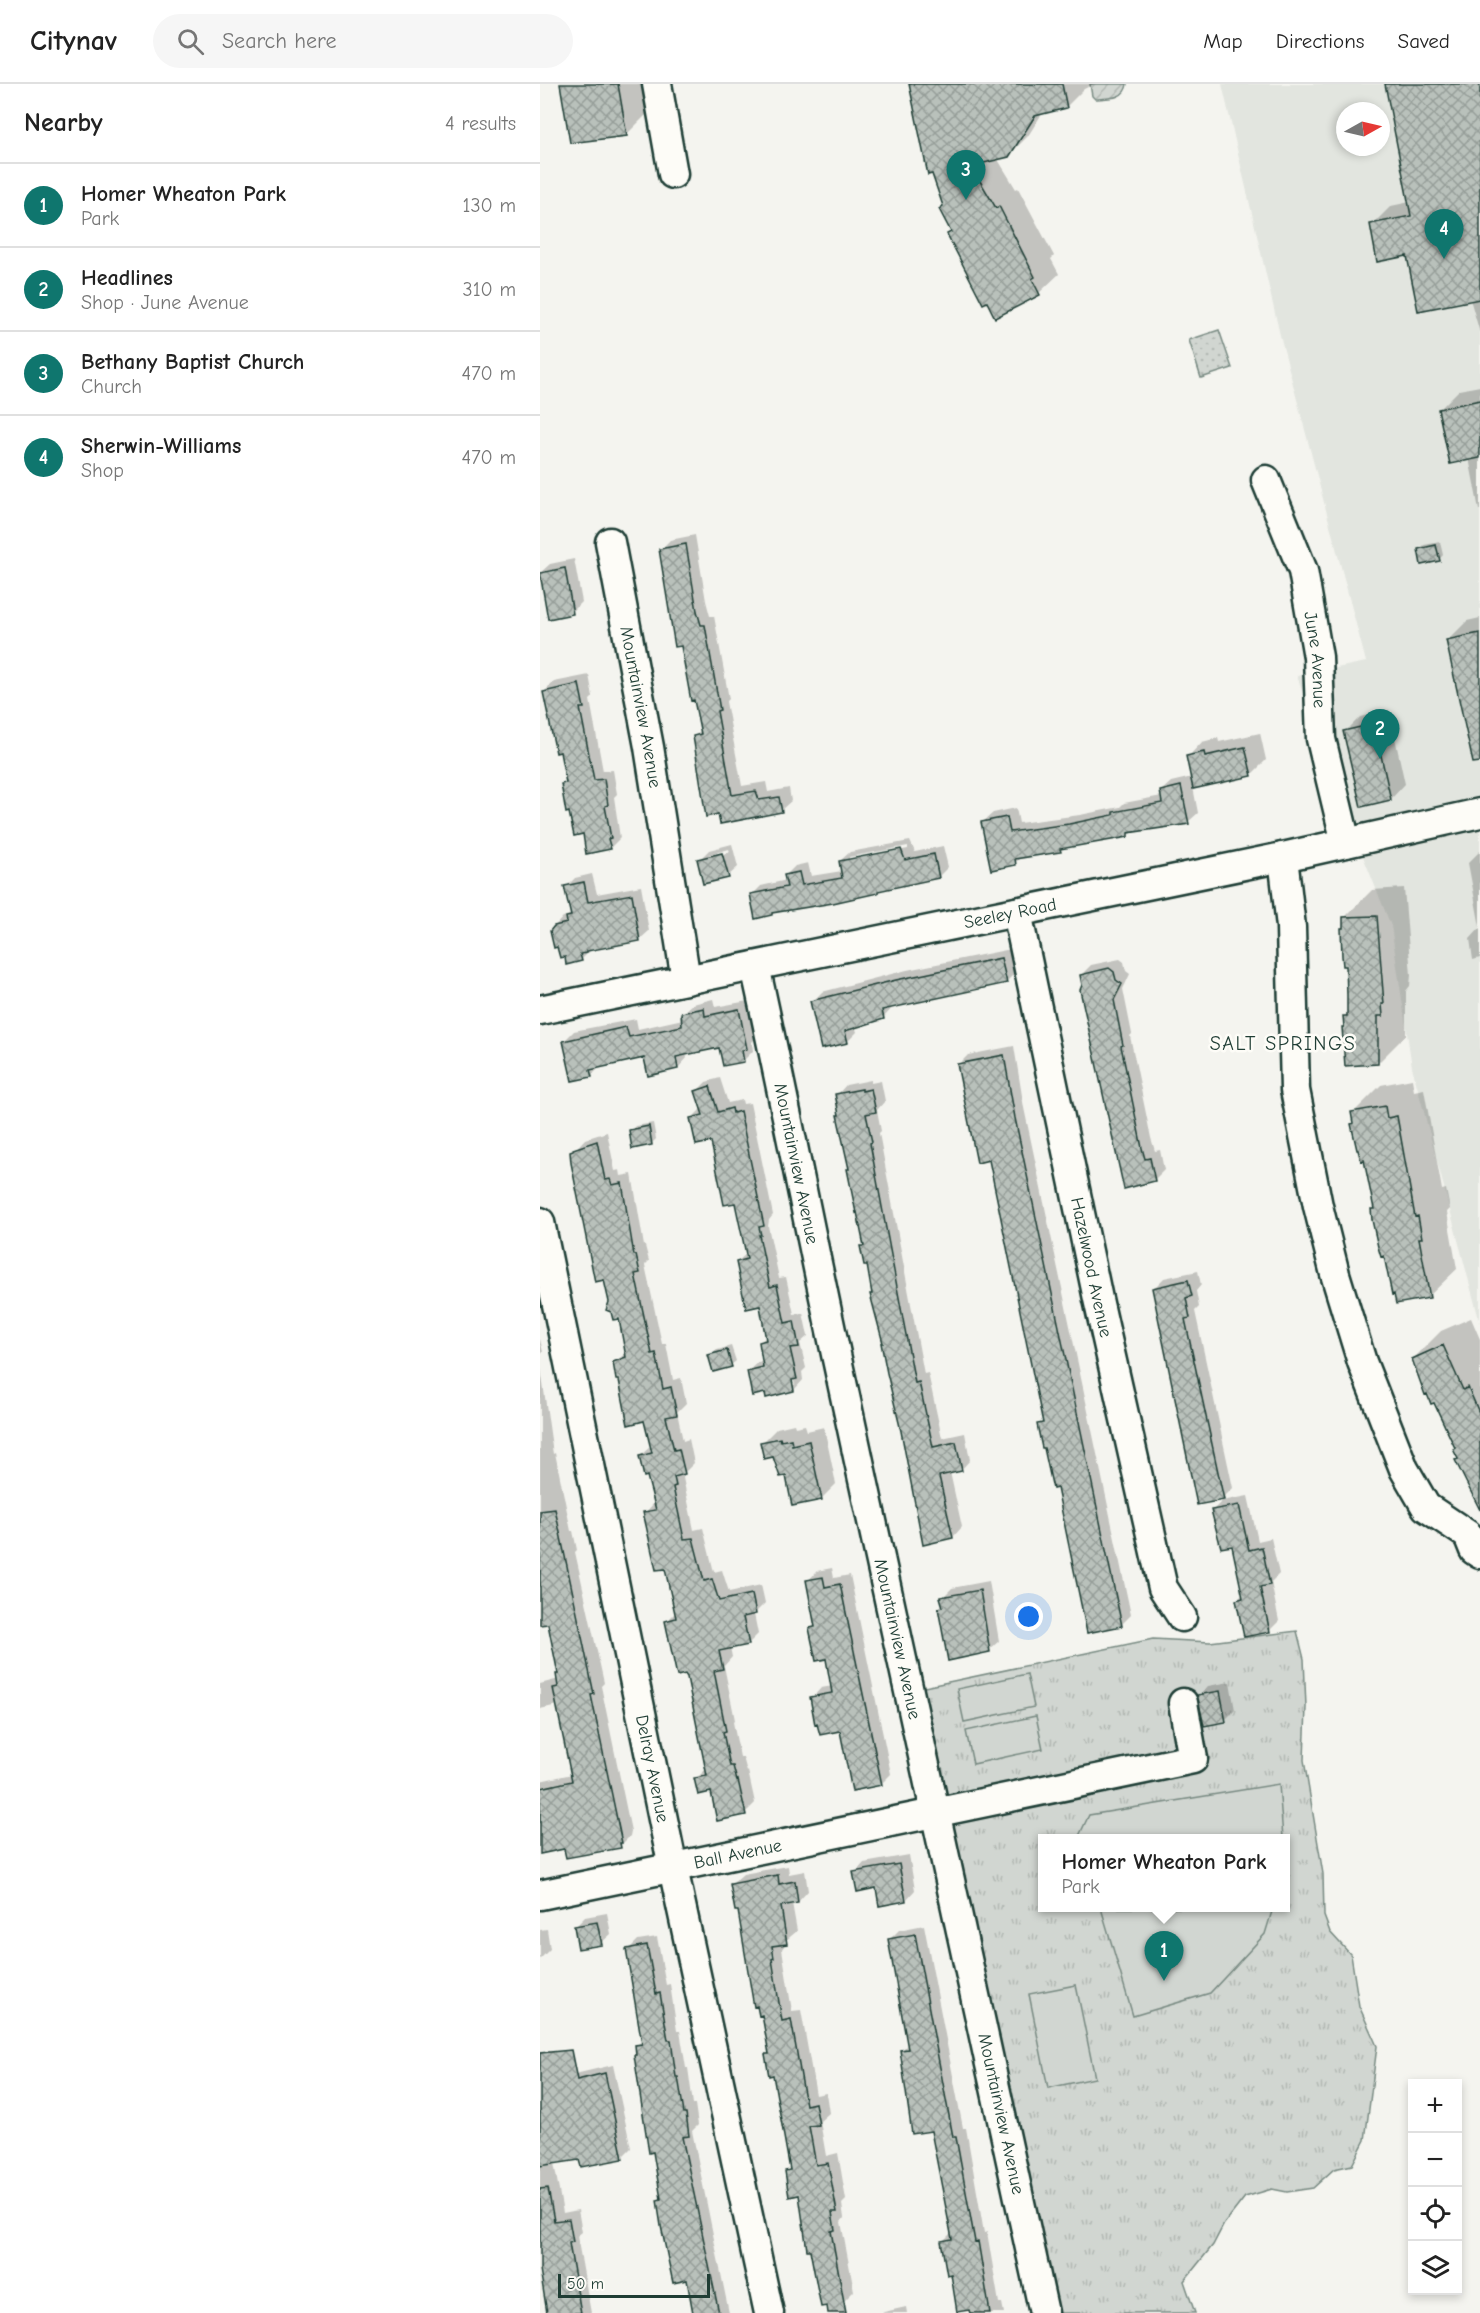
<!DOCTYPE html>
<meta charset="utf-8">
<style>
body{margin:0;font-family:"Comic Neue",sans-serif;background:#f6f6f6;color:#222}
.controls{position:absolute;right:18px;bottom:18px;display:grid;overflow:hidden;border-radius:0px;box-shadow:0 3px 9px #0003}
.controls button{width:54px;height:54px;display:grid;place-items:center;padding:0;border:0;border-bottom:2px solid #e0e0e0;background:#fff;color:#222;font:30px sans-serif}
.compass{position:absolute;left:796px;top:18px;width:54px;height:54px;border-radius:50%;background:#fff;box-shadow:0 3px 9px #0003;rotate:82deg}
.scale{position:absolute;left:18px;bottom:15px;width:152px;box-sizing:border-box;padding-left:6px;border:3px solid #1f3d34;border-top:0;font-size:16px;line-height:21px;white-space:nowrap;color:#1f3d34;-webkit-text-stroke:4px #fdfcf7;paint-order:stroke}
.you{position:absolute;left:489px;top:1533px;width:21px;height:21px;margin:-15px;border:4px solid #fff;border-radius:50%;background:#1a73e8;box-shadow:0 0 0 9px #1a73e833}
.badge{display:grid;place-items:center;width:39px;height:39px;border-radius:50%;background:#0f766e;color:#fff;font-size:20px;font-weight:700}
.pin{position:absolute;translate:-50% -50px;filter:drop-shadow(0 2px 3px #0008)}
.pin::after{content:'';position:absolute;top:32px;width:21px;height:18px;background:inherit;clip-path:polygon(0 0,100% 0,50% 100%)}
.popup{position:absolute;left:498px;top:1750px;width:252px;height:78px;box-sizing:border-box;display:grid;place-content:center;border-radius:0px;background:#fff;filter:drop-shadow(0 2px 4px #0005);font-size:20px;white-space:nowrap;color:#767676}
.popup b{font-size:22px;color:#222}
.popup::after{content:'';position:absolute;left:50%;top:100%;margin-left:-12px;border:12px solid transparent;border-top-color:#fff}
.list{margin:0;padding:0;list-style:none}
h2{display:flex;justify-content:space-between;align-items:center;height:78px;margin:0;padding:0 24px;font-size:26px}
h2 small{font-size:20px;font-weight:400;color:#767676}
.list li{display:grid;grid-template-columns:39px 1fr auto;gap:18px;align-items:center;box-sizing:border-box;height:84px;padding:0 24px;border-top:2px solid #e0e0e0}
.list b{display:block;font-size:22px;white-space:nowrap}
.list p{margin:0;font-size:20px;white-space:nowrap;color:#767676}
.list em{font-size:20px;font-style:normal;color:#767676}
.icon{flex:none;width:33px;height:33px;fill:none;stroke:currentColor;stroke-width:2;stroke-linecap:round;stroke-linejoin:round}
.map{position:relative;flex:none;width:940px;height:2229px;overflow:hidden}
header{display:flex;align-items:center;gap:36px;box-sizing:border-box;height:84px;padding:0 30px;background:#fff;border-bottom:2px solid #e0e0e0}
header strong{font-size:28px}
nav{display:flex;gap:33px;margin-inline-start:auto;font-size:21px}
.search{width:420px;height:54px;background:#f6f6f6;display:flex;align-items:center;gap:15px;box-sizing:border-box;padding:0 21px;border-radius:33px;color:#767676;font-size:22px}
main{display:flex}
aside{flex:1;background:#fff}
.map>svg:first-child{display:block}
.built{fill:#e2e5df;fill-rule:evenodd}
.grass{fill:url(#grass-dots);stroke:#788a82;stroke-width:1.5}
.park{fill:url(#park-tufts);stroke:#788a82;stroke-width:1.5;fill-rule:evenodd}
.garden{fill:url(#garden-furrows);stroke:#788a82;stroke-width:1.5}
.pitch{fill:#d1d6d1;stroke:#788a82;stroke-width:1.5}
.shadow{fill:#0003;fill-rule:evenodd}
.building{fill:url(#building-cross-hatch);stroke:#1f3d34;stroke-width:1.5}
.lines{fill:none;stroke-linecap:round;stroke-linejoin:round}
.minor-casing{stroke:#1f3d34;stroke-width:33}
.minor{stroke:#fdfcf7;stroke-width:28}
.labels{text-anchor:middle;stroke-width:5;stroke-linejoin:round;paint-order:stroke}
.street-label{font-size:18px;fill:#1f3d34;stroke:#fdfcf7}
.neighbourhood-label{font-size:20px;letter-spacing:1.5px;fill:#1f3d34;stroke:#fdfcf7}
</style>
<header>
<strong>Citynav</strong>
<div class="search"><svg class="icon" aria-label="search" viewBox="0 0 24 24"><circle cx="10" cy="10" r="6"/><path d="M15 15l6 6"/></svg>Search here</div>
<nav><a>Map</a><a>Directions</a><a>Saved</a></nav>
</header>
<main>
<aside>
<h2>Nearby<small>4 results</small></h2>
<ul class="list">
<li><span class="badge">1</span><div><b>Homer Wheaton Park</b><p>Park</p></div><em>130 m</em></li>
<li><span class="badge">2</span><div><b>Headlines</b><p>Shop · June Avenue</p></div><em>310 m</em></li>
<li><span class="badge">3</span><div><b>Bethany Baptist Church</b><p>Church</p></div><em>470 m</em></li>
<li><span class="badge">4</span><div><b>Sherwin-Williams</b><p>Shop</p></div><em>470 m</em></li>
</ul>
</aside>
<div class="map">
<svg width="940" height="2229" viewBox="0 0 940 2229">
<defs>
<pattern id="grass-dots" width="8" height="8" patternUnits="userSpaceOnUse" patternTransform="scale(1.5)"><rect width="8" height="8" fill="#d1d6d1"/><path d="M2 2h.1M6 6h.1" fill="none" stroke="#b3b9b4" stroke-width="1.8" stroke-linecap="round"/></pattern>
<pattern id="park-tufts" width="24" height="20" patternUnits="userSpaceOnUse" patternTransform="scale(1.5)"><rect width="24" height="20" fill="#d1d6d1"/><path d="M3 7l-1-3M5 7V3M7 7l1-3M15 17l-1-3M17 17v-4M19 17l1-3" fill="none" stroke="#b3b9b4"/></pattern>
<pattern id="garden-furrows" width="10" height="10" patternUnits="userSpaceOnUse" patternTransform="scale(1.5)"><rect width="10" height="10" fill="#d1d6d1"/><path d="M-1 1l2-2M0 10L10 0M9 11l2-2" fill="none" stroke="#b3b9b4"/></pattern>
<pattern id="building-cross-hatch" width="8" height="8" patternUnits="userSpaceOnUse" patternTransform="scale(1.5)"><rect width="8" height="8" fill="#b9c1bb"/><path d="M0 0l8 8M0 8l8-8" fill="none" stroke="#969e99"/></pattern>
</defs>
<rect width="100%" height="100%" fill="#f4f4ef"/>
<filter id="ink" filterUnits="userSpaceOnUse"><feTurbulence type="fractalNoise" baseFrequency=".0167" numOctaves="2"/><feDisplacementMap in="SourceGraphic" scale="12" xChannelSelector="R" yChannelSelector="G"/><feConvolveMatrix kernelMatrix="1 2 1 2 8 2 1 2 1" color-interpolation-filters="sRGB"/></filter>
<g filter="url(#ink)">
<path class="built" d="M682 0H940V1239L872 983 851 842 806 730 757 592 826 578 740 251ZM805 27H841V63H805Z"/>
<path class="grass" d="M679 246 692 284 661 294 649 256Z"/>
<path class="park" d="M757 1547 764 1575 766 1623 764 1676 783 1790 784 1832 790 1848 811 1871 819 1922 837 1962 825 2056 812 2081 794 2085 773 2104 747 2108 732 2105 705 2113 684 2140 673 2161 644 2197 655 2229H504L370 1606 613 1555 670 1558ZM502 1754H746V1824H502Z"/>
<path class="garden" d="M550 0H587C585 16 568 14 555 15L552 12Z"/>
<path class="pitch" d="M487 1590 494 1623 424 1638 417 1605Z
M496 1632 503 1665 433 1680 426 1647Z
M739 1700 743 1754H540L539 1752 549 1731Z
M561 1824H733L725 1850 670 1909 593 1932Z
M536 1901 555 1994 508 2004 489 1910Z"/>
<path class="shadow" d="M22 0H110L114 23 86 51Z
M370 0H554L544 5 526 23 503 28 488 52 468 72 457 74 476 105 478 104 514 172 511 175 519 190 499 209 456 232 412 148Z
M847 0H940V249L930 215 832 141 851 122 870 118Z
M940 302V426H939L929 374 900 325 919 306Z
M155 451 166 517 170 532H174L189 615 186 618 202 702 226 698 228 708 249 704 251 717 241 726 181 738 155 652 161 646 121 465 130 456Z
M900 458 903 471 899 476 879 466 884 461Z
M34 475 42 518 32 528 0 489 10 480Z
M940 534V665L908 556 927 537Z
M49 591 53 613 50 616 63 687 73 686 77 710 74 713 80 754 70 764 44 748 22 701 27 696 21 667 4 608 14 598Z
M849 626 865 700 851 715 805 648 820 633Z
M720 649 726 676 711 691 653 703 658 729 648 738 591 747 587 751 524 763 520 767 482 772 475 779 443 738 453 729 476 724 479 739 540 731 580 723 584 719 622 712 621 707 631 698 652 693 648 673 662 658 678 654 679 658Z
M370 757 375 768 403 762 408 783 398 793 234 827 232 830 212 811 221 802 247 796 246 791 255 782 268 779 271 792 302 787 300 777 310 768ZM368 762V765L309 776V773Z
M192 760 198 783 188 792 159 776 169 766ZM189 765 190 768 168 774V771Z
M940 767V843L928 779Z
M52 790 57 810 101 802 109 847 99 856 50 865V867L41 876 14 843 23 833 32 830 26 803 35 794Z
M864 804 871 891 870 902 866 907V951L838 979 803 943 805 941V932L808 929 804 834 832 806Z
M940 844V874L933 876 930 855Z
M471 865 476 888 466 898 353 923 344 933 315 942 317 948 307 958 272 918 282 908 367 886Z
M580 875 584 878 586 887 590 890 583 905 592 950 590 952 611 1054 615 1067 620 1066 624 1086 614 1096 585 1103 541 891 551 881Z
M173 915 175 923 208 917 216 954 212 958 213 967 204 976 180 962 146 970 147 974 138 984 105 972 61 982 51 992 24 957 34 947 96 935 98 945 143 935V929L153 920Z
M474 962 484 1024 591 1531 581 1541 518 1402 499 1340 504 1336 450 1075 418 981 428 971Z
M180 994 188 1019 202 1016 203 1020 210 1019 233 1131 229 1136 228 1142 239 1194 246 1193 254 1230 263 1229 268 1252 260 1259 266 1284 262 1288 263 1296 254 1306 208 1287 218 1278 224 1277 220 1258 227 1252 221 1221 197 1178 207 1169 196 1117 172 1056 152 1034 162 1024 157 1007 166 998ZM252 1288 255 1301H252Z
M872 995 874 1007 884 1005 902 1106 906 1105 910 1125 907 1128 917 1185 889 1212 845 1171 833 1126 835 1123 813 1029 841 1001Z
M331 996V999L341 997 345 1017 337 1026 341 1047 339 1049 384 1290 388 1289 402 1354 425 1349 430 1376 421 1386 410 1388 422 1443 413 1453 344 1258 328 1179 322 1163 325 1159 297 1011 306 1001Z
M113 1039 116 1055 112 1059 91 1047 95 1042Z
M67 1048 75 1087 80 1086 81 1092 92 1090 104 1162H105L109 1177 105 1181 122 1260H126L133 1296 141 1294 146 1319 137 1328 143 1357 149 1355 154 1379 145 1388 143 1394 154 1446 163 1444 174 1488 182 1486 189 1508 221 1501 225 1519 214 1530 218 1550 208 1560 190 1563 192 1573 184 1582 195 1636 193 1638 200 1673H203L207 1688 208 1687 215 1719 205 1729 156 1695 166 1685 148 1593 127 1537 136 1528 126 1483 105 1429 115 1418 108 1390 100 1372 111 1362 105 1336 80 1294 74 1279 87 1268 80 1234 70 1218 32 1069 45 1055Z
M658 1187 661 1201 656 1207 659 1223 655 1227 693 1404 683 1414 614 1204 624 1194Z
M931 1234 940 1255V1405L919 1375 916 1363 873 1275 901 1247Z
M0 1255 3 1268 0 1271Z
M191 1262 196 1277 191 1281 170 1271 174 1267Z
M0 1278 13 1370 15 1369 31 1447H33L37 1466 35 1468 64 1599 61 1602 91 1747 90 1752 80 1762 25 1764 0 1768V1697L32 1690 18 1621 0 1625V1600L19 1595 9 1538 0 1530Z
M254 1340 255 1343 265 1341 267 1347 284 1343 296 1400 281 1415 247 1391 234 1371 222 1359 237 1344Z
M708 1412 718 1457 731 1454 739 1490 731 1498 739 1537 729 1547 697 1516 703 1510 693 1460 672 1427 682 1417Z
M292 1484 294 1494 310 1491 351 1690 341 1700 301 1646 272 1614 281 1604 293 1602 287 1573 271 1544 276 1539 268 1497 277 1487Z
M449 1497 459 1557 449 1566 399 1524 403 1520 402 1514 412 1504Z
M690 1598 695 1626 685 1636 659 1612 668 1602Z
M369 1771 375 1806 366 1816 337 1803 315 1789 324 1779Z
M248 1782 249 1790 265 1787 268 1807 258 1818 252 1819 257 1847 244 1858V1862L242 1865 252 1927 261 1926 276 2011 286 2009 289 2029 280 2037 286 2072 298 2069 306 2116 302 2120 304 2134 301 2138 314 2207 304 2217 260 2109 247 2087 251 2083 234 1989 227 1971 230 1967 192 1800 203 1790Z
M67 1829 71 1850 61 1859 35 1843 45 1833Z
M384 1841 423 2044H426L444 2149 447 2148 459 2219H462L464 2229H429L412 2188 403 2157 412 2148 392 2045 361 1967 368 1960 350 1855 359 1846Z
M7 1845 10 1865 0 1875V1846Z
M117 1853 126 1901 130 1900 137 1947H140L146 1984H148L153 2020H155L158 2041 152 2047 189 2229H154L149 2194 119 2117 122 2113 95 1971 98 1969 97 1962 103 1955 88 1866 98 1856Z
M73 1981 91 2064 82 2073 41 2074 14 2079 23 2129 38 2126 42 2148 37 2152 51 2229H25L0 2177V2002L35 1990Z
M366 2223 367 2229H342L344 2228Z"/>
<path class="building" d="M20 0H78L87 52 30 59Z
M369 0H522L527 24 495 32 469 73 431 82 456 124 459 122 495 193 492 195 500 211 455 234 447 218 443 220 407 150 411 148 399 125 403 122 392 90 388 91Z
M845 0H940V215L878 227 867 172 837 178 830 140 871 132Z
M940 316V374L910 380 898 325Z
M146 460 157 527 161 541H165L180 626 177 627 192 711 216 707 219 716 239 713 242 728 180 740 178 730 166 733 153 652 161 650 154 616 151 617 141 562 135 563 119 465Z
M896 461 900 477 881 481 878 465Z
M25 484 33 530 8 535 0 489Z
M940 549V678L933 679 906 556Z
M39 600 44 624H40L54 696 64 695 68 721 65 722 71 754 68 755 71 765 46 770 43 750 34 752 29 728 26 729 21 700 26 699 20 668 16 669 3 608Z
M834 640 851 716 821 723 803 647Z
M705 663 712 692 653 705 646 672 664 668 665 672Z
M641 702 649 740 588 749V753L520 765 521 768 475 775 476 781 451 786 441 738 467 733 470 748 529 740 573 731V728L622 719 620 707Z
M361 765 365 776 394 770 399 794 338 807V809L293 819 232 829V831L215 835 210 810 247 803 244 791 259 788 262 801 302 794 299 777Z
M182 769 189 794 163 800 157 775Z
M44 798 48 818 92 810 100 857 47 867V869L40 870 42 877 26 881 25 873 20 874 17 863 14 864 10 847 14 842 27 839 26 833 31 832 24 802Z
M837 832 844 920H842L843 932H838V980L805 982 802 943H804L803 932H807V911L806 882H803L802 872 801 844H803V833Z
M461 874 467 899 342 926 344 935 305 947 308 959 281 965 270 917 356 896Z
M569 884 574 888 576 896 582 900 574 916 583 961 581 962 602 1064 605 1075 610 1074 615 1097 584 1105 540 906 542 901 540 891Z
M164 924 165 932 199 925 207 965 202 966 204 978 183 982 179 964 136 973 138 985 108 992 104 974 50 986 52 993 32 997 23 957 86 943 89 953 142 942 141 929Z
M464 971 475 1034 582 1542 547 1549 517 1404 513 1405 504 1364H502L497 1340 503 1339 449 1076 437 1079 417 980Z
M170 1002 178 1028 192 1024 193 1029 200 1027 224 1142 219 1143 221 1151H219L230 1203 237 1201 245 1239 254 1237 259 1263 250 1264 257 1295 252 1296 254 1307 226 1314 225 1309 212 1312 207 1287 223 1283 219 1258 226 1256 220 1222 206 1225 196 1178 207 1175 195 1119 184 1121 171 1058 156 1061 150 1034 163 1031 155 1007Z
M322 1005V1007L331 1005 336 1028 326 1030 332 1058 330 1059 375 1299 379 1298 393 1363 416 1358 422 1387 399 1392 413 1454 383 1461 361 1347 347 1289 341 1259H343L330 1210H332L327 1181H324L320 1162H324L317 1128 316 1129 307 1085H309L297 1031H299L295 1010Z
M845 1022 847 1034 857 1032 875 1133 878 1132 882 1154H879L890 1214 856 1220 854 1210 852 1211 844 1172 841 1173 838 1163 832 1136 831 1125H834L824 1076 821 1077 818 1066H817L811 1040 813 1039 811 1028Z
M109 1042 112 1061 92 1065 89 1046Z
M57 1057 65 1096 70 1095 72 1101 82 1099 94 1171H96L100 1189 95 1190 112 1270 116 1269 123 1305 131 1303 137 1331 126 1333 134 1366 139 1365 145 1390 134 1393 136 1402 133 1403 144 1455 153 1454 164 1497 172 1495 179 1517 212 1510 216 1530 203 1533 209 1561 179 1567 183 1585 174 1587 186 1647 183 1648 190 1682H193L197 1697 198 1696 206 1731 177 1737 171 1708 158 1711 154 1694 167 1692 147 1593 145 1590 137 1592 130 1560 125 1537 136 1534 125 1485 116 1486 103 1428 116 1426 107 1392 104 1393 99 1372 112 1369 104 1337 88 1341 79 1296H76L73 1278 86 1273 79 1235 73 1236 71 1228 66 1226 69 1218 64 1196 55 1198 31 1079 30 1068 33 1067V1065Z
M648 1196 652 1212 646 1214 650 1234 645 1235 684 1416 657 1421 612 1204Z
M903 1261 923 1306 928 1303 940 1331V1426L915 1376 918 1375 913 1365 915 1364 894 1319 891 1320 887 1310 885 1311 872 1275Z
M187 1266 192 1283 173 1288 168 1271Z
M240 1354 241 1357 251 1355 252 1361 269 1357 282 1416 252 1422 246 1392 240 1393 233 1373 224 1375 220 1358Z
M699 1421 709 1466 722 1463 730 1501 720 1503 730 1548 704 1553 696 1516 703 1514 692 1462 681 1464 671 1426Z
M15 1425 54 1610 51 1611 82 1759H80L81 1764 26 1774 24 1765 0 1770V1704L32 1697 13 1604 18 1603 16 1590H18L8 1540 0 1541V1427Z
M283 1493 285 1503 300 1500 342 1701 312 1707 300 1647 280 1651 277 1640 275 1641 270 1613 292 1609 286 1575 276 1577 269 1544 275 1543 266 1496Z
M440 1506 450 1568 408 1577 398 1524 403 1523 400 1513Z
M680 1607 686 1638 664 1642 657 1611Z
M359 1780 366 1817 339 1822 336 1804 317 1808 313 1788Z
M238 1791 239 1800 255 1797 258 1819 241 1822 247 1860 232 1862 234 1874 232 1875 242 1937 251 1935 266 2021 275 2019 279 2041 269 2042 276 2081 288 2079 297 2128H292L295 2146 291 2147 306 2229H288L287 2222 281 2223 270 2166H267L259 2111 249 2113 245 2087 250 2086 233 1991 229 1992 225 1970H229L222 1931 219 1932 217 1922 214 1923 198 1827H195L190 1800Z
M57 1838 62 1861 38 1865 34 1842Z
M375 1850 413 2053H416L435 2158 438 2157 450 2229H430L429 2226 417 2228 411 2190 407 2191 401 2157 412 2155 391 2047 372 2050 360 1966 368 1965 348 1855Z
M107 1861 116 1910 120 1909 128 1956H131L136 1993H138L144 2029H146L149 2052 142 2053 179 2229H153L147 2196 133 2199 121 2142 117 2116 121 2115 113 2068 109 2069 94 1971H96L95 1961 102 1960 86 1865Z
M31 1966 37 1996 65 1989 83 2075 41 2083 39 2076 0 2082V1969Z
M8 2104 14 2137 29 2135 33 2158 29 2159 41 2229H7L0 2185V2105Z"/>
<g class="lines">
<g class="minor-casing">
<g id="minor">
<path d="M117 0 133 90"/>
<path id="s1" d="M726 396 763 487 778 573 781 655 806 759"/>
<path id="s2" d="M70 458 109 663 146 896"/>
<path d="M743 773 751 843 755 1006 778 1122 795 1190 822 1278 864 1385 886 1423 928 1451 934 1466 940 1470"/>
<path id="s3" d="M477 828 558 1215 623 1504 642 1533"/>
<path id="s4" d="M215 882C244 1013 269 1144 297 1275 365 1593 437 1910 504 2229"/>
<path id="s5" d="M0 926 743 773 940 729"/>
<path id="s6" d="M0 1138 133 1784 229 2229"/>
<path id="s7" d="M0 1811 653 1675 643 1619"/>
</g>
</g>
<use href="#minor" class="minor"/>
</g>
</g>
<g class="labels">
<g class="street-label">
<text dy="6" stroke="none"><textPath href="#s1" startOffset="188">June Avenue</textPath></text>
<text dy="6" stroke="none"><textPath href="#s2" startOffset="168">Mountainview Avenue</textPath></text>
<text dy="6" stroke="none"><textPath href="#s5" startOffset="480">Seeley Road</textPath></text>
<text dy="6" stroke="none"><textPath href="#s4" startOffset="202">Mountainview Avenue</textPath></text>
<text dy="6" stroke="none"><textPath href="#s3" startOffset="363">Hazelwood Avenue</textPath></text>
<text dy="6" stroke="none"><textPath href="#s4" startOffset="688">Mountainview Avenue</textPath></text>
<text dy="6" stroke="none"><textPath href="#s6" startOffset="558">Delray Avenue</textPath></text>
<text dy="6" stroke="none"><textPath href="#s7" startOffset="202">Ball Avenue</textPath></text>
<text dy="6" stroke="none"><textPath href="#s4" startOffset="1174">Mountainview Avenue</textPath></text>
</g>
<g class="neighbourhood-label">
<text x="743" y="966">SALT SPRINGS</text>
</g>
</g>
</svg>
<div class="controls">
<button>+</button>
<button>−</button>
<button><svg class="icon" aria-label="locate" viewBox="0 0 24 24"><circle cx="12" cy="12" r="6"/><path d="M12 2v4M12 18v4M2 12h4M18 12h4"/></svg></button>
<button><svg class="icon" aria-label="layers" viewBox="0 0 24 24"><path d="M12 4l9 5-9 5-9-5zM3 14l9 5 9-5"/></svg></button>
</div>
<svg class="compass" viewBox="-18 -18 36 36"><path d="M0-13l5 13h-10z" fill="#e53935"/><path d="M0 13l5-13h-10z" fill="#767676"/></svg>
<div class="scale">50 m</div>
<div class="you"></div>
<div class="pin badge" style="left:624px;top:1897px">1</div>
<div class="popup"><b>Homer Wheaton Park</b>Park</div>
<div class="pin badge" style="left:840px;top:675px">2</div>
<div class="pin badge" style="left:426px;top:116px">3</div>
<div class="pin badge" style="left:904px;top:175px">4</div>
</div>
</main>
